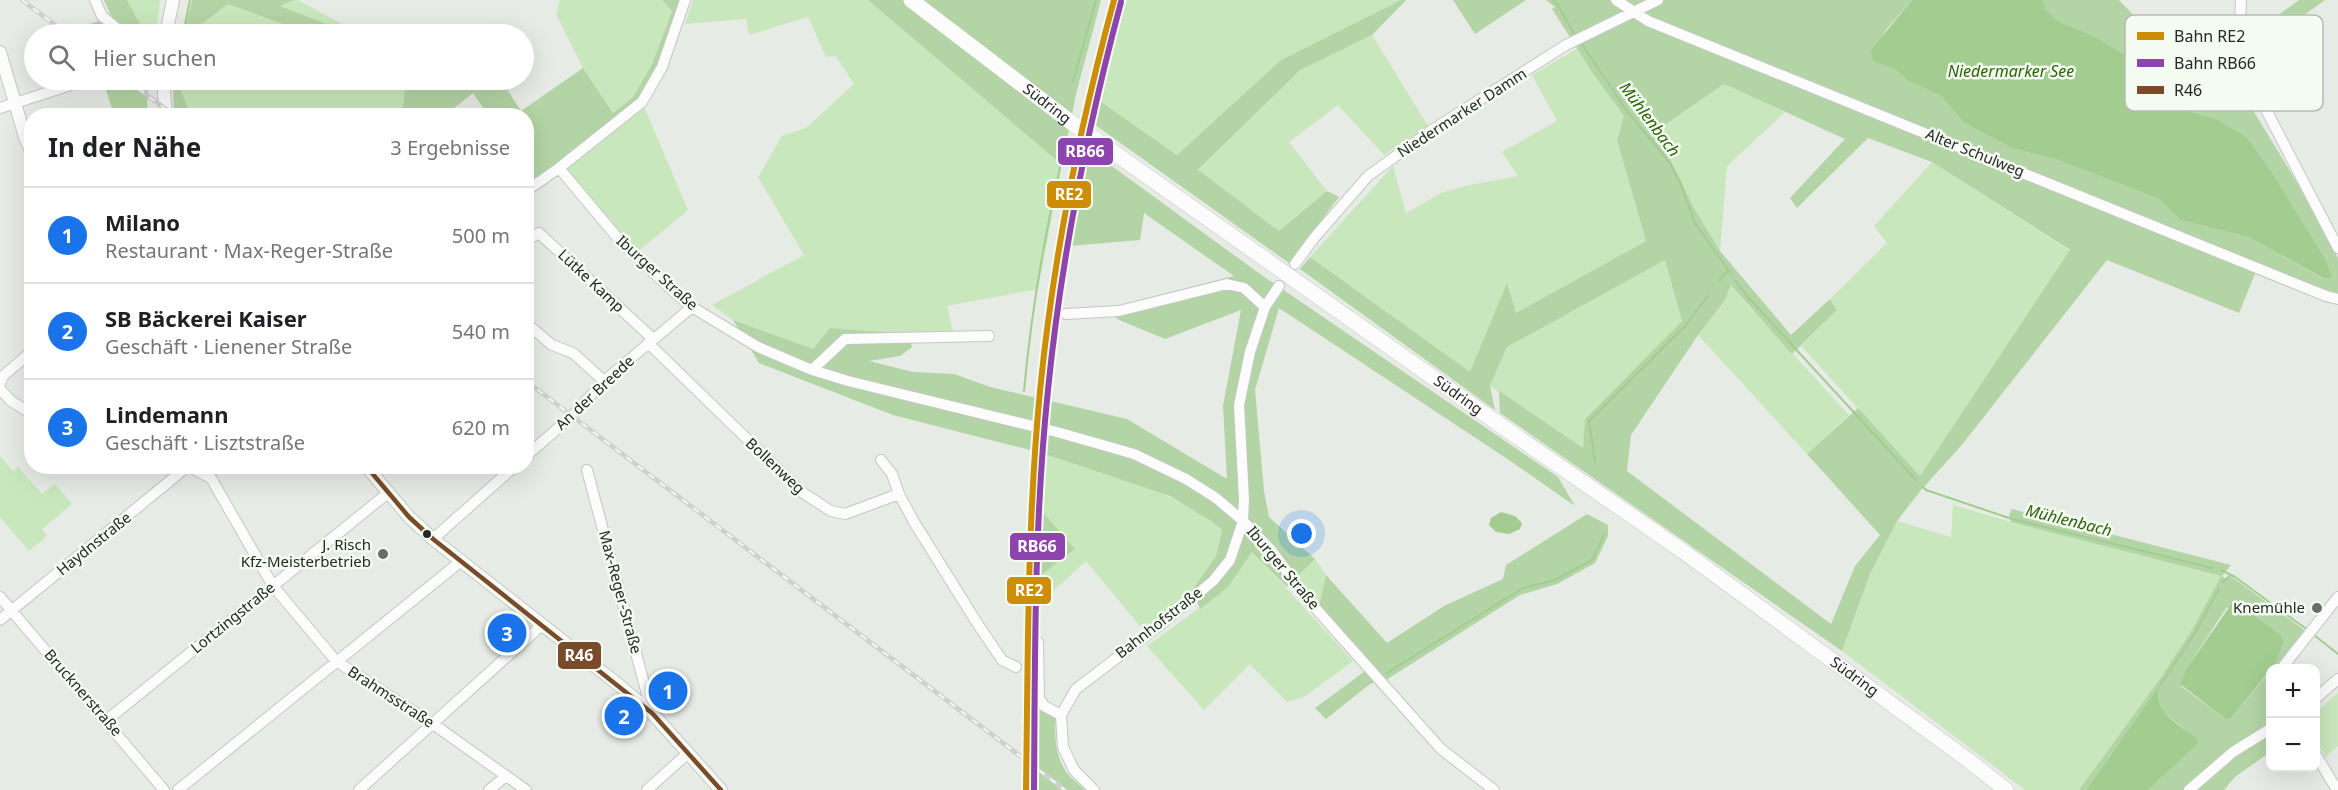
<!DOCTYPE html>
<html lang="de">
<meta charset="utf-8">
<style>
body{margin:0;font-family:"Noto Sans",sans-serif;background:#f2f2f2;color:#202124}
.controls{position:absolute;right:18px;bottom:18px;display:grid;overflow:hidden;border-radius:12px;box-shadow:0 6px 24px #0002}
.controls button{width:54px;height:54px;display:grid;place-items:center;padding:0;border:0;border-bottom:2px solid #e0e0e0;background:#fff;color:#202124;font:30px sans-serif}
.you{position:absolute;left:1302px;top:534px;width:21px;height:21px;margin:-15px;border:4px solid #fff;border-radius:50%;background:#1a73e8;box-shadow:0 0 0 9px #1a73e833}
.badge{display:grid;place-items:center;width:39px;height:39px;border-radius:50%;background:#1a73e8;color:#fff;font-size:20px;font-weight:700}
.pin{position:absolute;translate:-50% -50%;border:3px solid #fff;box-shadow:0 2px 6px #0006}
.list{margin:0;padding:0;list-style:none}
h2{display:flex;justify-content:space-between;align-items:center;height:78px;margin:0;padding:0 24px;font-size:26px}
h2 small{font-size:20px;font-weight:400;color:#757577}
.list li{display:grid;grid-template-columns:39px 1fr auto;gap:18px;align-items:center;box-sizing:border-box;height:96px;padding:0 24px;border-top:2px solid #e0e0e0}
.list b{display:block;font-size:22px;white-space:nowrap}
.list p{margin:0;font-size:20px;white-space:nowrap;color:#757577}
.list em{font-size:20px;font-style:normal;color:#757577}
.icon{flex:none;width:33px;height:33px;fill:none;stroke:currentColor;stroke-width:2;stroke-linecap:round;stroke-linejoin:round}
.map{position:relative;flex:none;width:2338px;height:790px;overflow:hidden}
.search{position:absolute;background:#fff;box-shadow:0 6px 24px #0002;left:24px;top:24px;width:510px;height:66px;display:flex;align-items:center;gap:15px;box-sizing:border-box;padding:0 21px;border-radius:33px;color:#757577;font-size:22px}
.panel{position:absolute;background:#fff;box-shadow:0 6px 24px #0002;left:24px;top:108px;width:510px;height:366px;border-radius:24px}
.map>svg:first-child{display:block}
.green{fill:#c9e7bc}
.forest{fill:#b3d4a4;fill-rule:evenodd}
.water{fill:#a2cc90}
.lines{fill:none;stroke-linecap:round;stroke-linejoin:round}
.stream{stroke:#a2cc90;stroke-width:2}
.minor-casing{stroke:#c4c7c3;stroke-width:12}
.tertiary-casing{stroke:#c4c7c3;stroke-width:14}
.secondary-casing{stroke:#c4c7c3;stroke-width:16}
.minor{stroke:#fbfcfb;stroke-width:10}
.tertiary{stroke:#fbfcfb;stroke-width:12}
.secondary{stroke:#fbfcfb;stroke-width:15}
.rail-casing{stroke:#cfd0cf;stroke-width:4.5}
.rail{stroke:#f4fbf1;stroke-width:2;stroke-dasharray:7;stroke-linecap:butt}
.bus-1-casing{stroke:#f4fbf1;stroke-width:9}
.bus-1{stroke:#7a4b2a;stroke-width:4.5}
.rail-1-casing{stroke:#f4fbf1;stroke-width:10}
.rail-2-casing{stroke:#f4fbf1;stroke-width:10}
.rail-1{stroke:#cd8d07;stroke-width:6}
.rail-2{stroke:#8e44ad;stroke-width:6}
.bus-dot{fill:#262825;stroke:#f4fbf1;stroke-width:2}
.poi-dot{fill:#6a6c69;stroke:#f4fbf1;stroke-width:2}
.labels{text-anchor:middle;stroke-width:5;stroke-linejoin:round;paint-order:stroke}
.street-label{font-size:15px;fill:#262825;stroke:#f4fbf1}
.poi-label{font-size:15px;fill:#262825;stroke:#f4fbf1;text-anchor:end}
.water-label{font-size:16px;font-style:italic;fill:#2e630b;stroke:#f4fbf1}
.key{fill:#f4fbf1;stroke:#b6bcb4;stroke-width:1.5}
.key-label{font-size:16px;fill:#262825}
.line-badge{stroke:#f4fbf1;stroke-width:2}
.badge-label{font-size:16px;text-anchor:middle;font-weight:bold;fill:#fff}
</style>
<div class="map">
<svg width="2338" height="790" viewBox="0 0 2338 790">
<rect width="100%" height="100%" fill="#e7ebe6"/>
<path class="green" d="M104 0H160L156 34H75L113 20Z
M193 0H298L360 34H181Z
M560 0H662L672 11 652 64 633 97 613 113 583 68 556 14Z
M693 0H868L1062 165 1038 289 947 306 953 332 813 349 733 320 712 305 804 255 758 177 782 136 806 128 854 84 836 56 826 57 808 17 749 35 746 19 685 24Z
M1127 0H1401L1281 60 1177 155 1097 99Z
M1372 35 1428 126 1384 155 1338 105 1289 142 1327 191 1279 231 1198 171 1300 70Z
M1578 48 1594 75 1624 116 1617 140 1646 241 1516 313 1507 284 1470 373 1310 257 1393 166 1406 213 1441 193 1465 186 1518 176 1502 152 1557 121 1532 75Z
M176 80H425L411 115 177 116Z
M1724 84 1785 112 1727 166 1720 251 1694 208 1656 131Z
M642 102 688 210 635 254 562 168Z
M1932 162 2070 251 1920 476 1801 346 1837 310 1830 299 1887 243 1874 226Z
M1665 260 1682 321 1585 419 1583 449 1490 386 1507 347Z
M1731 285 1745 302 1849 415 1807 454 1698 335 1724 303Z
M1042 453C1103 473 1172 487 1222 530L1216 556 1192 590 1144 631 1086 561 1038 605 1039 577 1075 549 1040 509Z
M0 456 13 471 18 467 42 494 55 484 72 504 42 529 47 536 29 551 0 517Z
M1953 505 2011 522 2221 576 2192 630 2159 680 2079 790H2025L1842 651 1870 574 1897 521 1951 537Z
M1252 551 1353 661 1304 697 1287 702 1250 664 1204 710 1147 646 1228 587Z
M1315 559 1326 575 1319 606 1297 577Z
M2338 693V746L2325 757 2316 738V712Z"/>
<path class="forest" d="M104 0H127L145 34H57L112 17Z
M192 0H293L280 6 351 34H311L228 4 188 34H184Z
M662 0H681L658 66 638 100 535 184 527 172 526 116 488 115 473 93 445 115 402 116 406 80H501L521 111 583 68 613 113 633 97 652 64 672 11Z
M868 0H1101L1076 94 1062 165Z
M1401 0H1406L1372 35 1300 70 1198 170 1279 231 1327 191 1339 197 1289 263 1091 122 1097 99 1177 155 1281 60Z
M1453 0H1526L1475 34Z
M1546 0H1912L1885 31 1873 60 1895 69 1908 81 1941 96 1964 123 2012 148 2058 160 2159 199 2180 220 2248 237 2322 278H2331L2326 260 2270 169 2246 136 2214 118 2174 107 2148 83 2127 56 2096 37 2058 21 2046 10 2043 0H2119L2136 18 2131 28 2204 89 2231 74 2296 181 2338 258V297L2328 303 2255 274 2239 313 2107 260 1961 446 1921 490 1897 521 1870 574 1842 651 1500 413 1499 391 1583 448 1585 419 1682 321 1665 260 1507 347 1490 386 1495 410 1300 269 1310 257 1470 372 1507 283 1516 313 1646 241 1617 140 1624 116 1594 75 1552 9 1555 7ZM1724 84 1845 139 1790 198 1797 208 1868 138 1932 162 2070 250 1920 476 1858 408 1807 454 1880 535 1855 566 1831 624 1627 471 1631 435 1698 335 1724 302 1731 285 1792 354 1837 310 1830 299 1791 335 1720 251 1694 208 1656 131Z
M2299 0H2325L2249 55 2244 40Z
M103 80H148L147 115H114Z
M173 80H177L190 114 194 115H174Z
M1087 148 1260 274 1558 477 1575 506 1506 458 1279 308 1255 390 1264 491 1269 517 1315 559 1287 587 1252 552 1228 587 1200 609 1192 590 1216 556 1222 530 1211 521 1170 496 1042 453 893 415 759 363 733 320 813 349 830 328 908 334 912 347 900 356 869 361 913 372 954 374 990 387 1127 419 1227 479 1223 406 1241 310 1165 339 1117 319 1109 308 1234 276 1144 213 1140 240 1070 246Z
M1040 509 1075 549 1039 577Z
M2012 509 2231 565 2222 576 2226 579 2232 577 2307 632 2278 668H2272L2284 642 2282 636 2227 607 2187 668 2181 686 2227 720 2231 718 2270 671V752L2235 777 2224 790H2148L2197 745C2188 721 2159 724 2158 692L2156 690 2086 790H2079L2159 680 2192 630 2221 576 2011 522 2009 515Z
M1587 514 1608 525V536L1595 563 1557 584 1520 595 1386 680 1370 684 1326 719 1315 708 1372 666 1319 606 1326 575 1387 643 1444 606 1503 579 1506 565Z
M1033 700 1058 707C1053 727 1054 755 1067 773 1072 779 1079 784 1085 790H1031Z"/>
<path class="water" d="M1912 0H2043L2046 10 2058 21 2096 37 2127 56 2148 83 2174 107 2214 118 2246 136 2270 169 2326 260 2332 278H2323L2248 237 2180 220 2159 199 2058 160 2012 148 1964 123 1941 96 1908 81 1895 69 1873 61 1871 50Z
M1501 512 1515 516 1522 523 1520 529 1509 534 1496 532 1489 525 1491 518Z
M2232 603 2239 605 2282 636 2284 642 2274 665 2231 718 2227 720 2180 684 2187 668Z
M2156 690 2158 692C2159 720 2181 723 2198 740L2197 745 2148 790H2086Z"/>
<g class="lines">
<path class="stream" d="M1553 0 1558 5 1574 34
M183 34 190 0
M1581 43 1627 111 1670 163 1680 182 1695 223 1731 274
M1073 81 1096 0
M1735 280 1748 297 1916 480
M1719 281 1728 270
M1024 391C1031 314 1044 238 1061 163
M1595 461 1589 421 1685 326 1708 296
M1923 487 1926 490 2009 518 2212 568
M2221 570 2235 577 2305 628
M2223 582 2231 575
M2314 635 2338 654
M1387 673 1523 588 1555 580 1592 560 1604 535
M2161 684 2195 633 2219 589
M2155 694 2159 688"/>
<g class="minor-casing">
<path id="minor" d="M95 0 102 16 124 34
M1616 0 1648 21 2326 296 2338 299
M2241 0 2239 43 2263 104 2338 248
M2201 95 2239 43
M0 108 86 80
M559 168 621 242 673 291 692 307 758 347 812 370 848 381 1057 432 1134 454 1186 479 1216 498 1243 521 1271 550 1309 601 1441 749 1494 790
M526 191 559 168 642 102 662 67 685 0
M526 241 539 233 653 339
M1295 264 1314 238 1368 176 1432 130 1566 45 1658 0
M1066 314 1119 311 1227 284 1244 288 1265 307
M526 323 552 345 573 353 604 381
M648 343 803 493 831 511 845 514 899 494 914 522 977 623 1002 660 1016 667
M812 370 845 339 989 336
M0 383 3 376 32 351
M0 389 11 401 32 414
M526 456 572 416 604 381 692 307
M881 460 892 474 899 494
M587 470 652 713
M433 539 515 466
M0 597 164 790
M0 620 188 466 211 478 273 586 336 661 433 724 526 790
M1038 642 1039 698 1044 706 1061 715
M2282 668 2338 597
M2316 698 2338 679
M107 720 388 493
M2316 755 2337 790
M178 790 460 562
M359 790 542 625
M489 790 506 776
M647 790 688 753
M1094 790 1074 770 1063 747 1061 715 1076 689 1164 622 1213 581 1230 560 1243 521 1244 499 1239 405 1250 352 1265 307 1279 286
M2189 790 2233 752 2270 729"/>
</g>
<g class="tertiary-casing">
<path id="tertiary" d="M166 34 173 0
M0 52 25 137 32 153
M163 80 166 116
M366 466 409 517 433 539 620 686 652 713 721 790"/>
</g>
<g class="secondary-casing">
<g id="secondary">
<path id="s1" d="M911 0 1072 123 1516 436 1684 552 1968 760 2006 790"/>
</g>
</g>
<use href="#minor" class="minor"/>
<use href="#tertiary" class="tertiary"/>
<use href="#secondary" class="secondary"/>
<g class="rail-casing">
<path id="rail" d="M22 0 67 34
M127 80 175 116
M526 381 1065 790"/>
</g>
<use href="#rail" class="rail"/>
<g class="bus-1-casing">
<path id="bus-1" d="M366 466 409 517 433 539 652 713 721 790"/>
</g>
<use href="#bus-1" class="bus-1"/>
<g class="rail-1-casing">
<path id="rail-1" d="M1026 790C1028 657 1027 524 1040 391 1053 259 1079 129 1114 0"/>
</g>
<g class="rail-2-casing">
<path id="rail-2" d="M1034 790C1035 657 1034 523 1048 390 1061 259 1087 130 1121 2"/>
</g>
<use href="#rail-1" class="rail-1"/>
<use href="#rail-2" class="rail-2"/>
</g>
<circle class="bus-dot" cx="427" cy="534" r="5"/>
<g class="poi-dot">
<circle cx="383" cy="554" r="6"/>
<circle cx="2317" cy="608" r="6"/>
</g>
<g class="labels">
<g class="street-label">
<text dy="5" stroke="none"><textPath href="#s1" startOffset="171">Südring</textPath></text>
<text transform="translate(1462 113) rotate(-33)" y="5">Niedermarker Damm</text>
<text transform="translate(1975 153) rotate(22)" y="5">Alter Schulweg</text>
<text transform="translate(657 273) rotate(42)" y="5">Iburger Straße</text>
<text transform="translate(591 281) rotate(43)" y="5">Lütke Kamp</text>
<text transform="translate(595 393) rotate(-43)" y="5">An der Breede</text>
<text dy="5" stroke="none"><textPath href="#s1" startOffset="675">Südring</textPath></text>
<text transform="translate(775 466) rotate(43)" y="5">Bollenweg</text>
<text transform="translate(94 544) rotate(-39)" y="5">Haydnstraße</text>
<text transform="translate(1283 568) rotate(50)" y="5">Iburger Straße</text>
<text transform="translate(620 592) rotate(75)" y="5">Max-Reger-Straße</text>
<text transform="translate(233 618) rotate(-39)" y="5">Lortzingstraße</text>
<text transform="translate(1159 623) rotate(-38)" y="5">Bahnhofstraße</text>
<text dy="5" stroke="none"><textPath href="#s1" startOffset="1161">Südring</textPath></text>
<text transform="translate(83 693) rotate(49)" y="5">Brucknerstraße</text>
<text transform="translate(391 697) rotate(33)" y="5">Brahmsstraße</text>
</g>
<g class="poi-label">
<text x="371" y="550">J. Risch<tspan x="371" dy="17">Kfz-Meisterbetrieb</tspan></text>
<text x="2305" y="613">Knemühle</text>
</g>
<g class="water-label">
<text x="2011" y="77">Niedermarker See</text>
<text transform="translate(1650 119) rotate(53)" y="6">Mühlenbach</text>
<text transform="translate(2069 520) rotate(14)" y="6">Mühlenbach</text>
</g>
</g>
<rect x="2125" y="15" width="198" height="96" rx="9" class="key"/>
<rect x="2137" y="32" width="27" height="8" fill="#cd8d07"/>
<rect x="2137" y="59" width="27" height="8" fill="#8e44ad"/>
<rect x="2137" y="86" width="27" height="8" fill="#7a4b2a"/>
<g class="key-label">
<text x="2174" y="42">Bahn RE2</text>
<text x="2174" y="69">Bahn RB66</text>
<text x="2174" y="96">R46</text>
</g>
<g class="line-badge">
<rect x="1057" y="137" width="57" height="29" rx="6" fill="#8e44ad"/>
<rect x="1046" y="180" width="46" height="29" rx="6" fill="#cd8d07"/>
<rect x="1009" y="532" width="57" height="29" rx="6" fill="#8e44ad"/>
<rect x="1006" y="576" width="46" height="29" rx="6" fill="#cd8d07"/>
<rect x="557" y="641" width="45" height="29" rx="6" fill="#7a4b2a"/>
</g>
<g class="badge-label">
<text x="1085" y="157">RB66</text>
<text x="1069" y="200">RE2</text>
<text x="1037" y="552">RB66</text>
<text x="1029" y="596">RE2</text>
<text x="579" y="661">R46</text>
</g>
</svg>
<div class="controls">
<button>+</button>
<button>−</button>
</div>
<div class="you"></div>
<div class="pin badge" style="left:668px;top:691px">1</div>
<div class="pin badge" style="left:624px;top:716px">2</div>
<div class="pin badge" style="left:507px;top:633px">3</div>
<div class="search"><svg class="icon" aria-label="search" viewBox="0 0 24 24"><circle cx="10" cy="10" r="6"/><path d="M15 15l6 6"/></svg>Hier suchen</div>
<section class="panel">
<h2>In der Nähe<small>3 Ergebnisse</small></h2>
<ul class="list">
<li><span class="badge">1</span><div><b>Milano</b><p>Restaurant · Max-Reger-Straße</p></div><em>500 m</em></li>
<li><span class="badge">2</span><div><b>SB Bäckerei Kaiser</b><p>Geschäft · Lienener Straße</p></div><em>540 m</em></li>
<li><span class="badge">3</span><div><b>Lindemann</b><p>Geschäft · Lisztstraße</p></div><em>620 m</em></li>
</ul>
</section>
</div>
